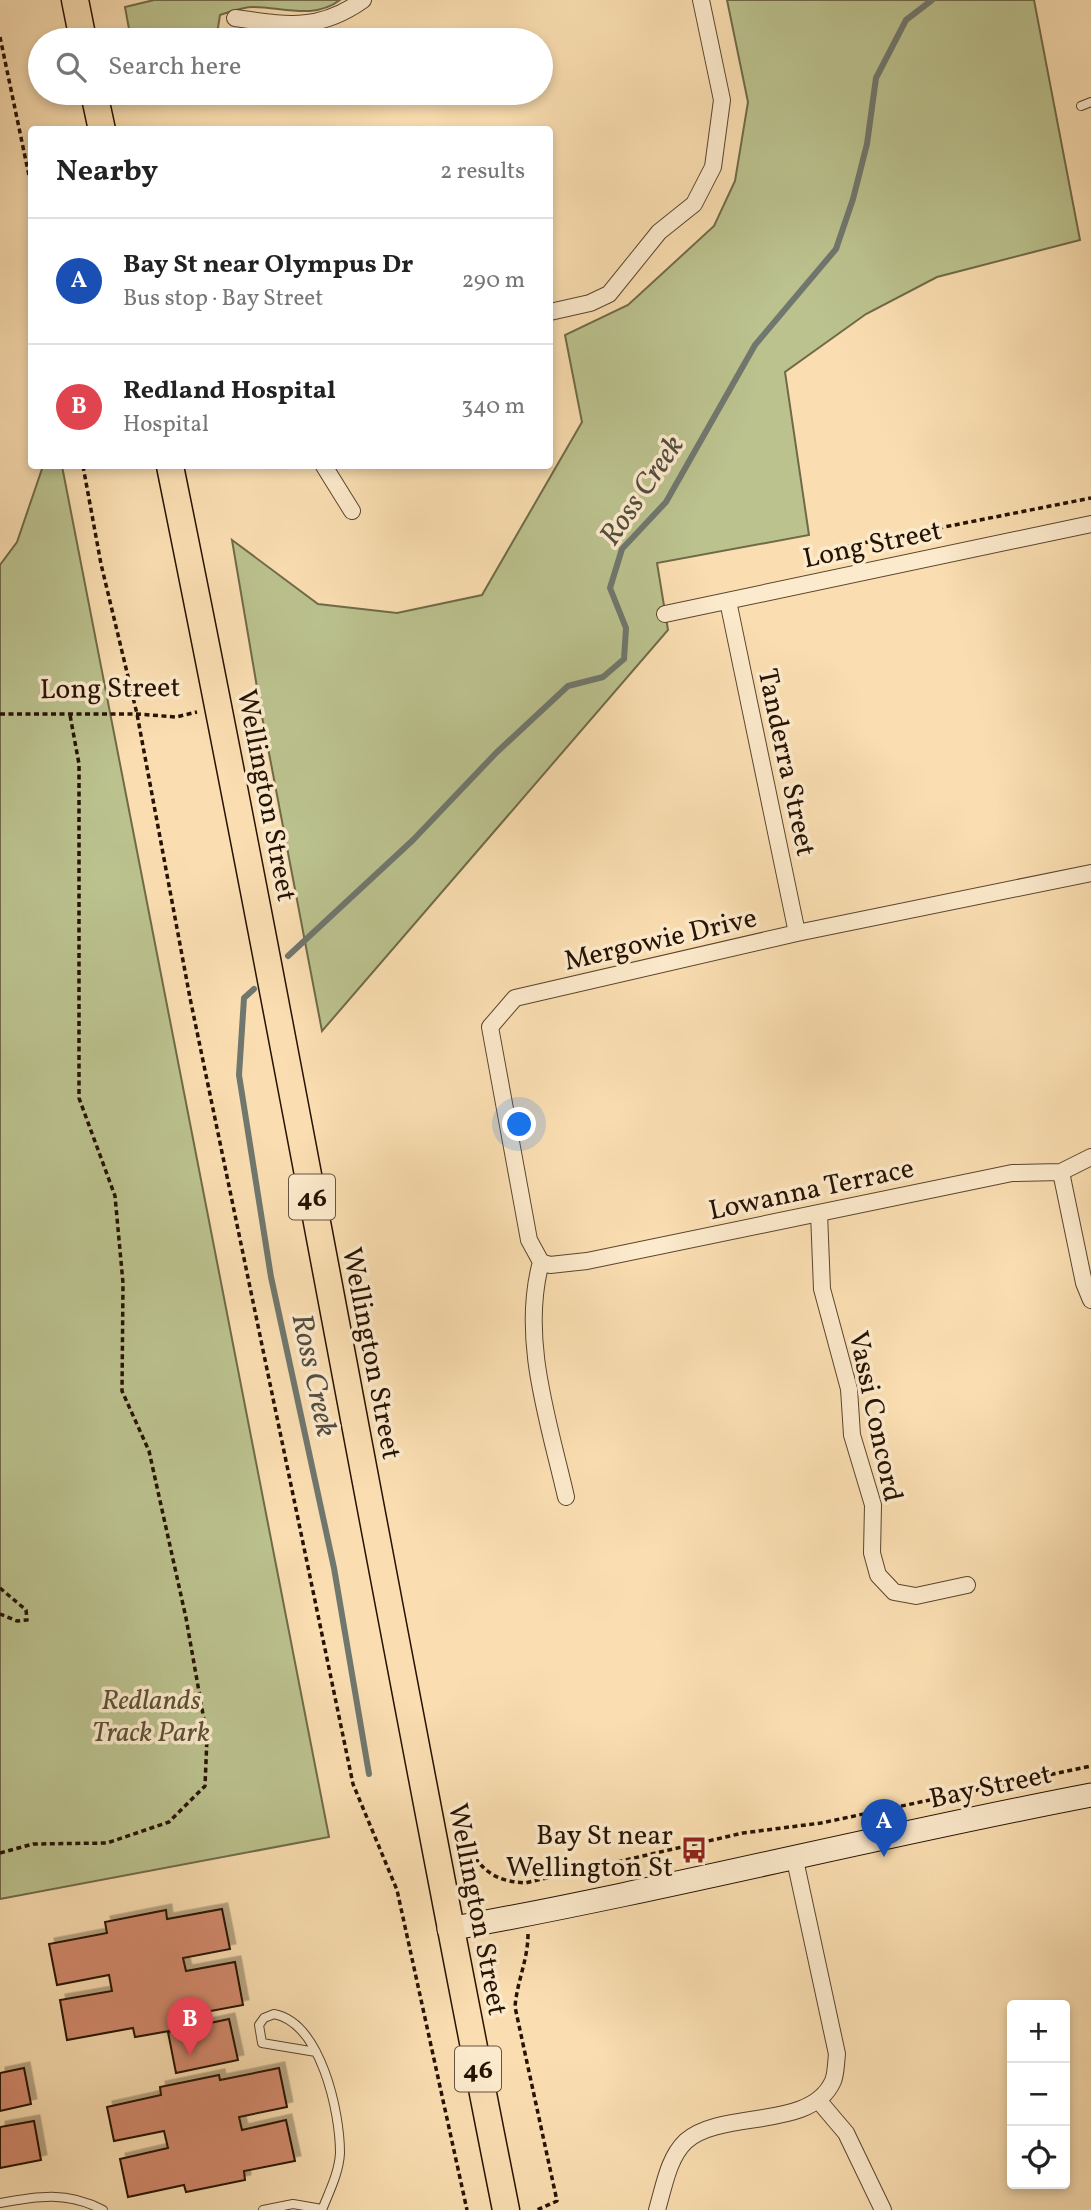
<!DOCTYPE html>
<meta charset="utf-8">
<style>
body{margin:0;font-family:Vollkorn,serif;background:#f2f2f2;color:#222}
.controls{position:absolute;right:21px;bottom:21px;display:grid;overflow:hidden;border-radius:7px;box-shadow:0 4px 10px #0003}
.controls button{width:63px;height:63px;display:grid;place-items:center;padding:0;border:0;border-bottom:2px solid #e0e0e0;background:#fff;color:#222;font:35px sans-serif}
.you{position:absolute;left:520px;top:1125px;width:24px;height:24px;margin:-18px;border:5px solid #fff;border-radius:50%;background:#1a73e8;box-shadow:0 0 0 10px #1a73e833}
.badge{display:grid;place-items:center;width:46px;height:46px;border-radius:50%;background:#8f2418;color:#fff;font-size:23px;font-weight:700}
.pin{position:absolute;translate:-50% -58px;filter:drop-shadow(0 2px 4px #0008)}
.pin::after{content:'';position:absolute;top:37px;width:24px;height:21px;background:inherit;clip-path:polygon(0 0,100% 0,50% 100%)}
.list{margin:0;padding:0;list-style:none}
h2{display:flex;justify-content:space-between;align-items:center;height:91px;margin:0;padding:0 28px;font-size:30px}
h2 small{font-size:23px;font-weight:400;color:#767676}
.list li{display:grid;grid-template-columns:46px 1fr auto;gap:21px;align-items:center;box-sizing:border-box;height:126px;padding:0 28px;border-top:2px solid #e0e0e0}
.list b{display:block;font-size:26px;white-space:nowrap}
.list p{margin:0;font-size:23px;white-space:nowrap;color:#767676}
.list em{font-size:23px;font-style:normal;color:#767676}
.icon{flex:none;width:38px;height:38px;fill:none;stroke:currentColor;stroke-width:2;stroke-linecap:round;stroke-linejoin:round}
.map{position:relative;flex:none;width:1091px;height:2210px;overflow:hidden}
.search{position:absolute;background:#fff;box-shadow:0 4px 10px #0003;left:28px;top:28px;width:525px;height:77px;display:flex;align-items:center;gap:18px;box-sizing:border-box;padding:0 24px;border-radius:38px;color:#767676;font-size:26px}
.panel{position:absolute;background:#fff;box-shadow:0 4px 10px #0003;left:28px;top:126px;width:525px;height:343px;border-radius:7px}
.map>svg:first-child{display:block}
.green{fill:#bbc28e;stroke:#706a48;stroke-width:2}
.lines{fill:none;stroke-linecap:round;stroke-linejoin:round}
.stream{stroke:#70776e;stroke-width:6}
.building{fill:#d38a6d;stroke:#261203;stroke-width:2;filter:url(#shadow)}
.lane-casing{stroke:#5b452e;stroke-width:10}
.street-casing{stroke:#5b452e;stroke-width:18}
.secondary-casing{stroke:#261203;stroke-width:25}
.primary-casing{stroke:#261203;stroke-width:29}
.path{stroke:#261203;stroke-width:3.5;stroke-dasharray:5 3.5;stroke-linecap:butt}
.lane{stroke:#fceacc;stroke-width:8}
.street{stroke:#fceacc;stroke-width:16}
.secondary{stroke:#fceacc;stroke-width:23}
.primary{stroke:#fadeb1;stroke-width:26}
.labels{text-anchor:middle;stroke-width:7;stroke-linejoin:round;paint-order:stroke}
.shield{fill:#fceacc;stroke:#66533f;stroke-width:2}
.shield-label{font-size:26px;font-weight:bold;fill:#261203}
.street-label{font-size:28px;fill:#261203;stroke:#fceacc}
.park-label{font-size:28px;font-style:italic;fill:#5a5034;stroke:#fceacc}
.poi-label{font-size:28px;fill:#261203;stroke:#fceacc;text-anchor:end}
.water-label{font-size:30px;font-style:italic;fill:#514d41;stroke:#fceacc}
</style>
<div class="map">
<svg width="1091" height="2210" viewBox="0 0 1091 2210">
<defs>
<filter id="shadow"><feDropShadow dx="5.5" dy="-5.5" stdDeviation="0" flood-color="#0004"/></filter>
</defs>
<rect width="100%" height="100%" fill="#fadeb1"/>
<filter id="stains"><feTurbulence type="fractalNoise" baseFrequency=".00286" numOctaves="4"/><feColorMatrix values="0 0 0 0 .2 0 0 0 0 .09 0 0 0 0 .02 0 0 0 .5 -.17"/></filter>
<radialGradient id="worn" r=".72"><stop offset=".6" stop-color="#630" stop-opacity="0"/><stop offset="1" stop-color="#630" stop-opacity=".3"/></radialGradient>
<path class="green" d="M154 0H340C314 20 282 7 253 7 242 7 230 12 220 15L216 40H131L125 7Z
M727 0H1034L1080 240 937 277 866 314 785 372 809 535 657 563 668 630 322 1031 261 711 232 540 318 604 397 613 482 595 582 422 565 335 628 305 714 226 735 181 748 102Z
M43 466H62L329 1837 0 1899V565L17 542Z"/>
<g class="lines">
<path class="stream" d="M288 956 413 840 496 753 568 686 603 677 624 659 626 628 610 588 622 549 666 502 755 345 836 249 853 199 867 144 876 78 906 20 932 0
M254 989 244 998 239 1075 271 1277 334 1568 369 1774"/>
</g>
<path class="building" d="M222 1909 230 1949 183 1958 186 1971 235 1962 243 2005 173 2018 175 2030 135 2037 133 2028 67 2040 60 2000 112 1991 109 1975 57 1985 49 1944 107 1933 105 1922 166 1910 167 1919Z
M229 2019 238 2060 176 2073 168 2032Z
M24 2068 31 2104 0 2111V2073Z
M279 2068 287 2107 239 2117 242 2130 286 2120 295 2161 244 2171 245 2180 186 2192 184 2185 128 2197 120 2159 168 2148 164 2131 114 2141 107 2107 161 2095 160 2087 219 2075 220 2080Z
M34 2121 41 2160 0 2168V2127Z"/>
<g class="lines">
<g class="lane-casing">
<path id="lane" d="M1081 106 1091 102
M316 2052 262 2043 259 2025 264 2018 274 2014C321 2023 340 2112 340 2153 339 2173 329 2192 322 2210
M0 2203C38 2196 67 2191 103 2210
M263 2210 293 2204 322 2209"/>
</g>
<g class="street-casing">
<path id="street" d="M235 18C286 25 318 32 363 0
M550 312 590 303 609 294 659 232 694 204 713 167 722 100 701 0
M324 466 352 511
M728 601 797 933
M665 614 1091 524
M1061 1172 1084 1283 1091 1300
M819 1213 822 1289 849 1389 852 1435 873 1505 872 1553 878 1575 894 1592 916 1596 967 1585
M541 1262 529 1240 490 1027 515 998 797 933 1091 873
M541 1262 550 1265 587 1261 1012 1173 1061 1172 1091 1157
M541 1262C520 1339 549 1422 566 1497
M818 2100 846 2133 883 2210
M657 2210C664 2187 668 2158 686 2141 722 2109 811 2131 833 2081 836 2074 836 2062 837 2054L795 1860"/>
</g>
<g class="secondary-casing">
<path id="secondary" d="M449 1929C665 1890 876 1836 1091 1795"/>
</g>
<g class="primary-casing">
<path id="primary" d="M75 0 83 40
M94 93 102 130
M170 466C288 1046 390 1629 506 2210"/>
</g>
<path class="path" d="M0 37 32 190
M83 466 101 564 137 714 190 998 353 1784 397 1890 467 2210
M838 548 1091 498
M0 714H137L176 717 197 712
M0 1588 26 1610 27 1620 17 1621 0 1614
M0 1853 33 1844 107 1843 169 1822 205 1786 207 1737 186 1618 149 1451 122 1391 123 1283 115 1196 79 1098V764L70 715
M475 1858C490 1877 502 1881 525 1883L743 1833 821 1823 1091 1766
M528 1934C528 1960 517 1981 515 2007L557 2201 537 2210"/>
<use href="#lane" class="lane"/>
<use href="#street" class="street"/>
<use href="#secondary" class="secondary"/>
<use href="#primary" class="primary"/>
</g>
<defs>
<g id="bus-bare" transform="scale(2.1)"><path d="M-5-6H5V4H4V6H2V4H-2V6H-4V4H-5ZM-3.5-4V0h7V-4ZM-3.5 1.2v1.5H-2V1.2ZM2 1.2v1.5H3.5V1.2Z" fill="#8f2418" stroke="#fceacc" stroke-width="2.5" paint-order="stroke"/></g>
</defs>
<g fill-rule="evenodd">
<use href="#bus-bare" x="694" y="1850"/>
</g>
<g class="labels">
<g class="shield">
<rect x="289" y="1174.5" width="46" height="45" rx="5"/>
<rect x="455" y="2046.5" width="46" height="45" rx="5"/>
</g>
<g class="shield-label">
<text x="312" y="1206">46</text>
<text x="478" y="2078">46</text>
</g>
<g class="street-label">
<text transform="translate(872 543) rotate(-12)" y="10">Long Street</text>
<text transform="translate(110 687) rotate(-1)" y="10">Long Street</text>
<text transform="translate(788 762) rotate(78)" y="10">Tanderra Street</text>
<text transform="translate(268 795) rotate(79)" y="10">Wellington Street</text>
<text transform="translate(660 938) rotate(-13)" y="10">Mergowie Drive</text>
<text transform="translate(811 1188) rotate(-12)" y="10">Lowanna Terrace</text>
<text transform="translate(373 1353) rotate(79)" y="10">Wellington Street</text>
<text transform="translate(877 1416) rotate(78)" y="10">Vassi Concord</text>
<text transform="translate(990 1785) rotate(-12)" y="10">Bay Street</text>
<text transform="translate(479 1909) rotate(79)" y="10">Wellington Street</text>
</g>
<g class="park-label">
<text x="151" y="1709">Redlands<tspan x="151" dy="32">Track Park</tspan></text>
</g>
<g class="poi-label">
<text x="673" y="1844">Bay St near<tspan x="673" dy="32">Wellington St</tspan></text>
</g>
<g class="water-label">
<text transform="translate(641 490) rotate(-56)" y="10">Ross Creek</text>
<text transform="translate(315 1375) rotate(78)" y="10">Ross Creek</text>
</g>
</g>
<rect width="100%" height="100%" filter="url(#stains)"/>
<rect width="100%" height="100%" fill="url(#worn)"/>
</svg>
<div class="controls">
<button>+</button>
<button>−</button>
<button><svg class="icon" aria-label="locate" viewBox="0 0 24 24"><circle cx="12" cy="12" r="6"/><path d="M12 2v4M12 18v4M2 12h4M18 12h4"/></svg></button>
</div>
<div class="you"></div>
<div class="pin badge" style="left:884px;top:1857px;background:#1a4fb4">A</div>
<div class="pin badge" style="left:190px;top:2055px;background:#e0444e">B</div>
<div class="search"><svg class="icon" aria-label="search" viewBox="0 0 24 24"><circle cx="10" cy="10" r="6"/><path d="M15 15l6 6"/></svg>Search here</div>
<section class="panel">
<h2>Nearby<small>2 results</small></h2>
<ul class="list">
<li><span class="badge" style="background:#1a4fb4">A</span><div><b>Bay St near Olympus Dr</b><p>Bus stop · Bay Street</p></div><em>290 m</em></li>
<li><span class="badge" style="background:#e0444e">B</span><div><b>Redland Hospital</b><p>Hospital</p></div><em>340 m</em></li>
</ul>
</section>
</div>
